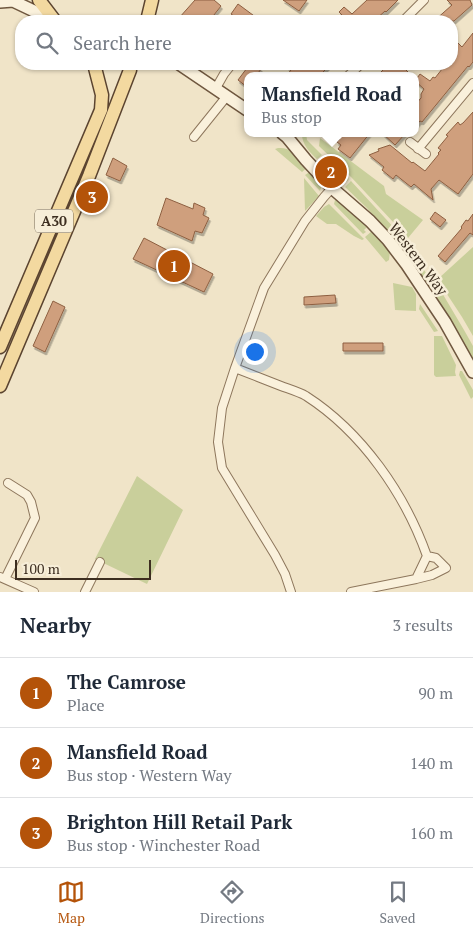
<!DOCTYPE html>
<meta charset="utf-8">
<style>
body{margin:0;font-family:"PT Serif",serif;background:#f2f2f3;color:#1f2937}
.scale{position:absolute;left:15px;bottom:12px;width:136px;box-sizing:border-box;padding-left:5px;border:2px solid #3d2e20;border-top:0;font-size:14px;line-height:18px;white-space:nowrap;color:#3d2e20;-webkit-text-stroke:4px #f7eed8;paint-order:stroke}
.you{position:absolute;left:254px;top:351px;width:18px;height:18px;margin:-12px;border:4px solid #fff;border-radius:50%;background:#1a73e8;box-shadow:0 0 0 8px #1a73e833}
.badge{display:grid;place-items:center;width:32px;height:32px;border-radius:50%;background:#b45309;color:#fff;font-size:16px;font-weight:700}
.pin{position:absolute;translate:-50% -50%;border:2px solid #fff;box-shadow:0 1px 5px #0006}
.popup{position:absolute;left:244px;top:72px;width:175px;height:65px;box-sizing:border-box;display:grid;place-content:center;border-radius:10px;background:#fff;filter:drop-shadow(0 1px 4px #0005);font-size:16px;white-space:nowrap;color:#747a83}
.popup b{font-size:19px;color:#1f2937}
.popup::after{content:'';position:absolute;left:50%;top:100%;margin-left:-10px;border:10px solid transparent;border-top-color:#fff}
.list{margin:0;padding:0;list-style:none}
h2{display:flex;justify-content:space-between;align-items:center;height:65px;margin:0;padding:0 20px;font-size:21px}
h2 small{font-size:16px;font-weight:400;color:#747a83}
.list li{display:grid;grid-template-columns:32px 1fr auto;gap:15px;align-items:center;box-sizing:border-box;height:70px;padding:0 20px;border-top:1px solid #e0e1e3}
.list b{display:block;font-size:19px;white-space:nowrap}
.list p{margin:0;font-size:16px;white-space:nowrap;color:#747a83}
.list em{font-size:16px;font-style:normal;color:#747a83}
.icon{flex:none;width:28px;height:28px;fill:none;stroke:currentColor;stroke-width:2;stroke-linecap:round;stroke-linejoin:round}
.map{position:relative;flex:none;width:473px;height:592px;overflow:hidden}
.search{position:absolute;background:#fff;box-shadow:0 1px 4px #0004;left:15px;right:15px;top:15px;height:55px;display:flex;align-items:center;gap:12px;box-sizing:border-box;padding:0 18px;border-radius:20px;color:#747a83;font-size:19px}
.sheet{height:275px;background:#fff}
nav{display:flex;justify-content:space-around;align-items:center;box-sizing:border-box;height:70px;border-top:1px solid #e0e1e3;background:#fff;font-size:14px;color:#747a83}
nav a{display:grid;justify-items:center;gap:2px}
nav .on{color:#b45309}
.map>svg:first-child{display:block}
.green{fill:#c9cf9b}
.building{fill:#cf9f7d;stroke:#8d5f41;filter:url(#shadow)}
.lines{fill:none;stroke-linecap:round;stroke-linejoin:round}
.street-casing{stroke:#8d765c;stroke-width:10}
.secondary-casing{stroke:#6f573f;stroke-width:14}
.primary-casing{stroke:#5b4430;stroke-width:15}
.street{stroke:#faf1dc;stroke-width:8}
.secondary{stroke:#faf1dc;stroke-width:11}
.primary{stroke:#f3d9a0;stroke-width:12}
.labels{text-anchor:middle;stroke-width:5;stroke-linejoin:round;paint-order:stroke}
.shield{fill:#f7eed8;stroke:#756857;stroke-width:1}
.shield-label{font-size:14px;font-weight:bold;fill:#3d2e20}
.street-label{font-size:15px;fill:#3d2e20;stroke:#f7eed8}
</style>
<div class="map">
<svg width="473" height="592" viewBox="0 0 473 592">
<defs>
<filter id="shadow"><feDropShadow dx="1.5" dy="3" stdDeviation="0" flood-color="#0004"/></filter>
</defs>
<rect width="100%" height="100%" fill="#f0e4c8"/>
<path class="green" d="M302 133H306L307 140 322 155 317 159C310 153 301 143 302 133Z
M320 138 384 186 386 194 423 220 408 238 352 178 319 146Z
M278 148C294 148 298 156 309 166L302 172 275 149Z
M325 157 349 179 346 182 339 176 337 177 322 162H320V161L322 158Z
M311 171 322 185 320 191 305 175Z
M304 178 319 196 305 211Z
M351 181 396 230 431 280 426 283 402 250 367 208 345 187Z
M335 200 340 202 365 224 367 227 364 230 366 232 363 234 334 204Z
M329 204 364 239 362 240 354 236 336 224H327L316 216 324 207Z
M372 231 390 251 389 260 386 262 365 237Z
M473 247V336L462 317 441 285 439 278Z
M435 281 464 330 473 346V361L454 325 428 287Z
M393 283 412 287 416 294V311L395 310Z
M420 304 438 331 434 332 419 309Z
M434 336H442L456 365 455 372 456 376 436 377 434 375Z
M460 371H462L473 390V397L471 399 459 375Z
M137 476 183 510 147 584 95 559Z"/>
<path class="building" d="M195 0H214L221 6 210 20 207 17 204 21H183L179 18Z
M283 0H307L299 11Z
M367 0H398L386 12 385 11 374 21H358L353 16 348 21 339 12 344 7 352 14Z
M447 0H470L472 5 454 21H434L452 5Z
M238 4 261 21H241L231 14Z
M473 33V62L469 67 468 66 422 122 420 121 415 127V105L421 98V94L424 89 415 81 420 74 430 81 433 77 435 78 446 64H452V37L462 47Z
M250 64H255L261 69 256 76H247V87L238 80Z
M284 64H331L319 76H286L291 70Z
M389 64H408L404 68 408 72 405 76H377Z
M473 112V174L458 194 439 180 431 189 433 200 414 184 411 187 396 175 393 179 382 170 384 167 369 155 379 151 378 149 390 145 412 163 413 162 425 171 439 154 438 153 441 150 438 148 448 136 446 135 458 122 460 125 463 123Z
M334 133H370L350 158 338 149 341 145 337 142 340 139Z
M382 133H406L395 145Z
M113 158 127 166 120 181 106 175Z
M166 198 193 209 194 203 205 208 203 215 209 218 202 233 195 231 192 241 157 225Z
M435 212 446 220 440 227 430 219Z
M473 214V235L470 233 445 262 438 256 462 228 461 227 466 220 468 221Z
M144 238 213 274 204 292 133 259Z
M335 295 336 303 304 305V297Z
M53 301 65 307 45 352 33 346Z
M343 343H383V351H343Z"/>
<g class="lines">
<g class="street-casing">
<path id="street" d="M403 21 424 0
M348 76 361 64
M216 88 224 74 232 64
M194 137 227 96
M410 142 426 154
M418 149 473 83
M235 368C250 374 266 380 281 386 289 389 299 392 306 396 362 432 405 494 427 556L416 579 351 592
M0 577 34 592
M5 579 35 518 31 502 27 495 8 483
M416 579 432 575 446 568 436 558 427 556
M85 592 100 562
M291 592 285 574 275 555 222 468 218 442 222 408 235 368 264 288 305 221 324 197 332 188"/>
</g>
<g class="secondary-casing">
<path id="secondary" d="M0 2 13 1 55 21
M179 64 247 110
M282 133 287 137 306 160 332 188 370 221 388 240 407 265 445 322 473 372"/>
</g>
<g class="primary-casing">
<path id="primary" d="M39 0 55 21
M147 21 152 0
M0 347 101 110 102 95 94 64
M0 386 89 176 130 70V64"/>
</g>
<use href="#street" class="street"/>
<use href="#secondary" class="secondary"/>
<use href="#primary" class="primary"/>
</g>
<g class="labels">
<rect class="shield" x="35" y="209.5" width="38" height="23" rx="4"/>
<g class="shield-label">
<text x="54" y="226">A30</text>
</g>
<g class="street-label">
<text transform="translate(418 259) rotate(53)" y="5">Western Way</text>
</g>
</g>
</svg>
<div class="scale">100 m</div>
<div class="you"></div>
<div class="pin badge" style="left:174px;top:266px">1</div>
<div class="pin badge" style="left:331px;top:172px">2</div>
<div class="popup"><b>Mansfield Road</b>Bus stop</div>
<div class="pin badge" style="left:92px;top:197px">3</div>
<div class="search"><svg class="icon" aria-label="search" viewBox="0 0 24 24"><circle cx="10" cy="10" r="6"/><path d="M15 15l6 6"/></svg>Search here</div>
</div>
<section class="sheet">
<h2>Nearby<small>3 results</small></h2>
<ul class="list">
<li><span class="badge">1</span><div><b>The Camrose</b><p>Place</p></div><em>90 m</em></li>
<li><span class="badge">2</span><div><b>Mansfield Road</b><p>Bus stop · Western Way</p></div><em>140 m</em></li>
<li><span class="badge">3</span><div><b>Brighton Hill Retail Park</b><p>Bus stop · Winchester Road</p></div><em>160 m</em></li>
</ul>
</section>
<nav>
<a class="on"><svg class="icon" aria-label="map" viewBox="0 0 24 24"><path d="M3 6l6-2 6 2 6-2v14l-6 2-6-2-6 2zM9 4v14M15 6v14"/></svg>Map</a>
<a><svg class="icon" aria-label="directions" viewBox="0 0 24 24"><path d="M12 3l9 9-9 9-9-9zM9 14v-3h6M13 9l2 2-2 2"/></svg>Directions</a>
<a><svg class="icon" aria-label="saved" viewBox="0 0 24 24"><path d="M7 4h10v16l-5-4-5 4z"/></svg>Saved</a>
</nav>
